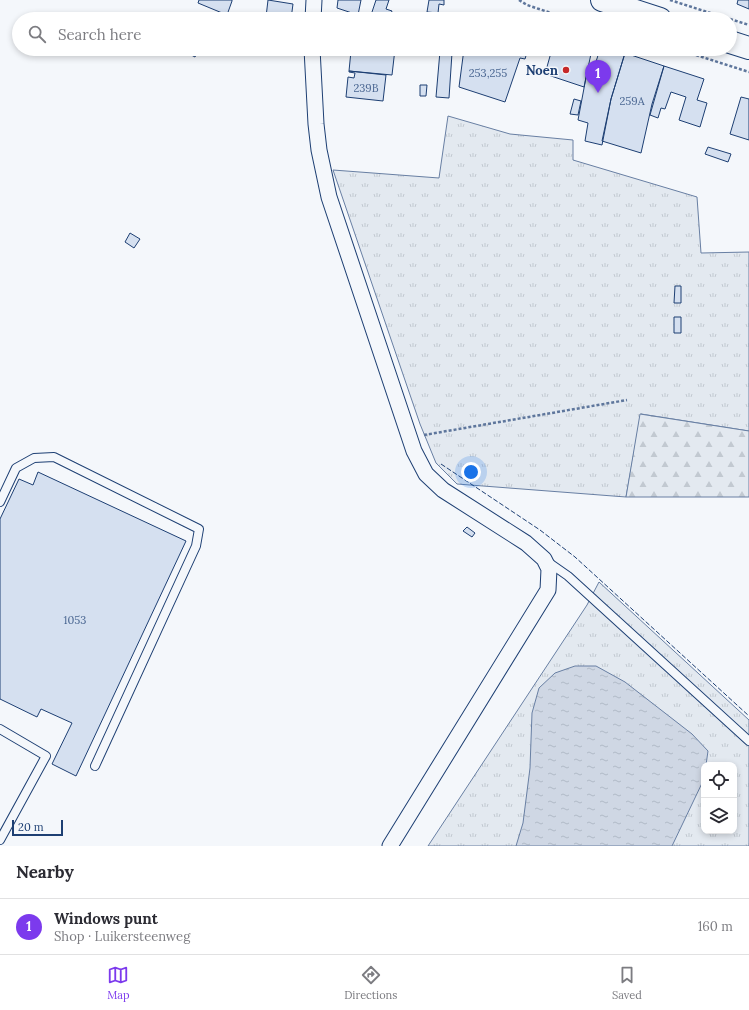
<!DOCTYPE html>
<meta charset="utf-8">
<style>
body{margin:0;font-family:Lora,serif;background:#f7f7f7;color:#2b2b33}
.controls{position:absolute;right:12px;bottom:12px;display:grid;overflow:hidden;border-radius:8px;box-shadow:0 2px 6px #0003}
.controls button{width:36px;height:36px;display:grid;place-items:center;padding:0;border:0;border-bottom:1px solid #e1e1e2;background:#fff;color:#2b2b33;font:20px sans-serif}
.scale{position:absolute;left:12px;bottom:10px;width:51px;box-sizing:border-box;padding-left:4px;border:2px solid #1d3f73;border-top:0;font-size:11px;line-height:14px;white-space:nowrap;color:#1d3f73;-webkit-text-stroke:3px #f4f7fb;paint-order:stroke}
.you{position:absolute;left:471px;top:472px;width:14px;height:14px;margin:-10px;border:3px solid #fff;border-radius:50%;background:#1a73e8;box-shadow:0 0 0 6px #1a73e833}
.badge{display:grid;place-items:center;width:26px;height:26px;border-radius:50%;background:#7c3aed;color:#fff;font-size:13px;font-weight:700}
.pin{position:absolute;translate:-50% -33px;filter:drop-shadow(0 1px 2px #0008)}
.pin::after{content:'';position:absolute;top:21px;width:14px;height:12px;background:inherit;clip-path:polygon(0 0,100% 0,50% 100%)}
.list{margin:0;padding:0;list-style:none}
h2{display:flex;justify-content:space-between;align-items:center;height:52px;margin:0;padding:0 16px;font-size:17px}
h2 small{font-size:13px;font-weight:400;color:#7c7c81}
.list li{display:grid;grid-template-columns:26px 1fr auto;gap:12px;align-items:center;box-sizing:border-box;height:56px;padding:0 16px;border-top:1px solid #e1e1e2}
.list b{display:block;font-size:15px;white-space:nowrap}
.list p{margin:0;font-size:13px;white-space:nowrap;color:#7c7c81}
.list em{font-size:13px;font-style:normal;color:#7c7c81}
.icon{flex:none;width:22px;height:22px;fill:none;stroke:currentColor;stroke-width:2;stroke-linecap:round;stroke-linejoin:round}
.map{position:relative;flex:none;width:749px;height:846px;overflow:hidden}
.search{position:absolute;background:#fff;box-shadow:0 2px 6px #0003;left:12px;right:12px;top:12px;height:44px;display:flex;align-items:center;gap:10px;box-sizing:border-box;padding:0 14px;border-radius:22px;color:#7c7c81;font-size:15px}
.sheet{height:108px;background:#fff}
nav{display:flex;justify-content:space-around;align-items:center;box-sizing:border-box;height:56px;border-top:1px solid #e1e1e2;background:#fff;font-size:11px;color:#7c7c81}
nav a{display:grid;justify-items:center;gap:2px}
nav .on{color:#7c3aed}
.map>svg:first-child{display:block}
.grass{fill:url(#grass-tufts);stroke:#687fa3;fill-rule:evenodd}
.forest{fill:url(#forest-firs);stroke:#687fa3}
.water{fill:url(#water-ripples);stroke:#687fa3}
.building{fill:#d5e0f0;stroke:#1d3f73}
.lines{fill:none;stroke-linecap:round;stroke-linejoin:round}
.service-casing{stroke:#1d3f73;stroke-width:10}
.minor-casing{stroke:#1d3f73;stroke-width:17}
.primary-casing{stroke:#1d3f73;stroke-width:24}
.path{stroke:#5e769c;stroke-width:2.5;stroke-dasharray:3 2;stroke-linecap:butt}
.service{stroke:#f4f7fb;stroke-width:8}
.minor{stroke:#f4f7fb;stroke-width:15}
.primary{stroke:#f4f7fb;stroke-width:22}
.fence{stroke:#1d3f73;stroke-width:1;stroke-dasharray:5 2;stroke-linecap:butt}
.poi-dot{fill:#c62828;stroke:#f4f7fb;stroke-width:1.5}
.labels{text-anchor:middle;stroke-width:3;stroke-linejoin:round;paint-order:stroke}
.number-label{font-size:11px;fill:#4b6792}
.poi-label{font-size:13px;font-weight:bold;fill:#1d3f73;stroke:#f4f7fb;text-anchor:end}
</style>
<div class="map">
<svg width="749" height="846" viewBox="0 0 749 846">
<defs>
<pattern id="grass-tufts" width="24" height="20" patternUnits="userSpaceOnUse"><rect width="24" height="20" fill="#e3e9f0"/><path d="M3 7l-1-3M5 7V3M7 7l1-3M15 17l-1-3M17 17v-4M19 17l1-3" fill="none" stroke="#c2c9d1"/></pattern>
<pattern id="forest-firs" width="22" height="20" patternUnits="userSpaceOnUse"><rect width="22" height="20" fill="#e3e9f0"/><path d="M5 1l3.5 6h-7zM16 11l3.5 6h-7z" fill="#c2c9d1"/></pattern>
<pattern id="water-ripples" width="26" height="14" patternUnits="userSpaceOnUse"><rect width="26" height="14" fill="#cfd7e4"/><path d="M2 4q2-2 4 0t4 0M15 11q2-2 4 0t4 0" fill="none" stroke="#b1bac7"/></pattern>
</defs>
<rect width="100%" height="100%" fill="#f4f7fb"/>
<path class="grass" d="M448 116 510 134 573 140V160L697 197 701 253 749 252V431L641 414 626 497 457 484 436 463 420 424 333 170 439 178Z
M599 582 749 720V846H428L587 605ZM704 765H734V831H704Z"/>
<path class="forest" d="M640 414 749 431V497H626Z"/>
<path class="water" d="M575 666H596L625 682 692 734 708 751 706 765H704V779L672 846H516L523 823 530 768 532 713 539 688 555 673Z"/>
<path class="building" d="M199 0H232V1L227 15 198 3Z
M268 0 293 4 291 19 266 17Z
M338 0H361L358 15 337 8Z
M376 0H389L386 9 392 11 389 19 370 18Z
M429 0H444V5L439 4 438 13 427 12Z
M738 0H749V9L737 4Z
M472 13 495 19H471Z
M180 49H179H199L195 57Z
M356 49H395L392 75 349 71 351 51H355Z
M429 49H452V53L429 50Z
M464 49H528L525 59 520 58 505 102 459 87Z
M552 49H592L584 87 545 74Z
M600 49H612L625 53 611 99 602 145 585 141 588 123 578 120 588 67 594 68Z
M440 51 452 53 449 98 436 97Z
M625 53 664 66 652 104 641 153 602 141 611 99Z
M664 66 704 79 697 100 707 103 700 127 679 120 686 97 671 92 665 109 661 108 658 118 650 115Z
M349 71 386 75 383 101 346 97 348 77 354 78 355 73 349 72Z
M420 85H427L426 96H420Z
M741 97 749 99V140L730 134Z
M574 99 581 101 578 115 570 114Z
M708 147 731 154 728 162 705 154Z
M130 233 140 239 134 248 125 242Z
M675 286H681V303H674Z
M674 317H681V333H674Z
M38 472 186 541 76 776 52 764 72 723 41 709 37 717 0 699V519L19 479 33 485Z
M467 527 475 533 472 537 463 531Z"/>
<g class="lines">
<g class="service-casing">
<path id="service" d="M0 502 16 468 34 458 54 457 199 529 196 546 95 766
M548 562 568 576 749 741
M0 729 46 756 0 840"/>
</g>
<g class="minor-casing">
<path id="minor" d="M313 19 314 0
M312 49 316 124 319 150 329 197 414 451 426 474 443 490 526 543 544 559 549 569 548 590 390 846"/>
</g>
<g class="primary-casing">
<path id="primary" d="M602 0 660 19
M730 42 749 48"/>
</g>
<path class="path" d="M519 0 527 5 569 19
M670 0 729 19
M730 19 749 25
M677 49 749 72
M424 435 627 400"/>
<use href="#service" class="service"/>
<use href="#minor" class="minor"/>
<use href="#primary" class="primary"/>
<path class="fence" d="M441 464 540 530 575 557 749 716"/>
</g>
<circle class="poi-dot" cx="566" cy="70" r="4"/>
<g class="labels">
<g class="number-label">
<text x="488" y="77">253,255</text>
<text x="366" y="92">239B</text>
<text x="632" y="105">259A</text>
<text x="75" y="624">1053</text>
</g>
<g class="poi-label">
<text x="558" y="75">Noen</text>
</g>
</g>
</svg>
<div class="controls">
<button><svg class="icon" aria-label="locate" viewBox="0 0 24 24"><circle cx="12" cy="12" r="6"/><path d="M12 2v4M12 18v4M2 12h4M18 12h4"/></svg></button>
<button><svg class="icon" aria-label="layers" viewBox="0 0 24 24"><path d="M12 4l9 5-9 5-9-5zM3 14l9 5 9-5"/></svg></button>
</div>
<div class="scale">20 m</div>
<div class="you"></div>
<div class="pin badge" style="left:598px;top:93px">1</div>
<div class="search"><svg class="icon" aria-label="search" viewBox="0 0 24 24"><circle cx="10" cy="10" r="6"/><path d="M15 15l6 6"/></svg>Search here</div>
</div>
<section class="sheet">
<h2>Nearby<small></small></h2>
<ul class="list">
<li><span class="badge">1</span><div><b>Windows punt</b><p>Shop · Luikersteenweg</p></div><em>160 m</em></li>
</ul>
</section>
<nav>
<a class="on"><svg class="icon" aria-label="map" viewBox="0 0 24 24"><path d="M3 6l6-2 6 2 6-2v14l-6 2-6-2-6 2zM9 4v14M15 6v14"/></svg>Map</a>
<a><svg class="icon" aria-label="directions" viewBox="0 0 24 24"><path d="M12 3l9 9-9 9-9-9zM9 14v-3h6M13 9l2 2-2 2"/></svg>Directions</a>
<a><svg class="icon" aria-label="saved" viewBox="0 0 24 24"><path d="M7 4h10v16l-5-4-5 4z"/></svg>Saved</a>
</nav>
